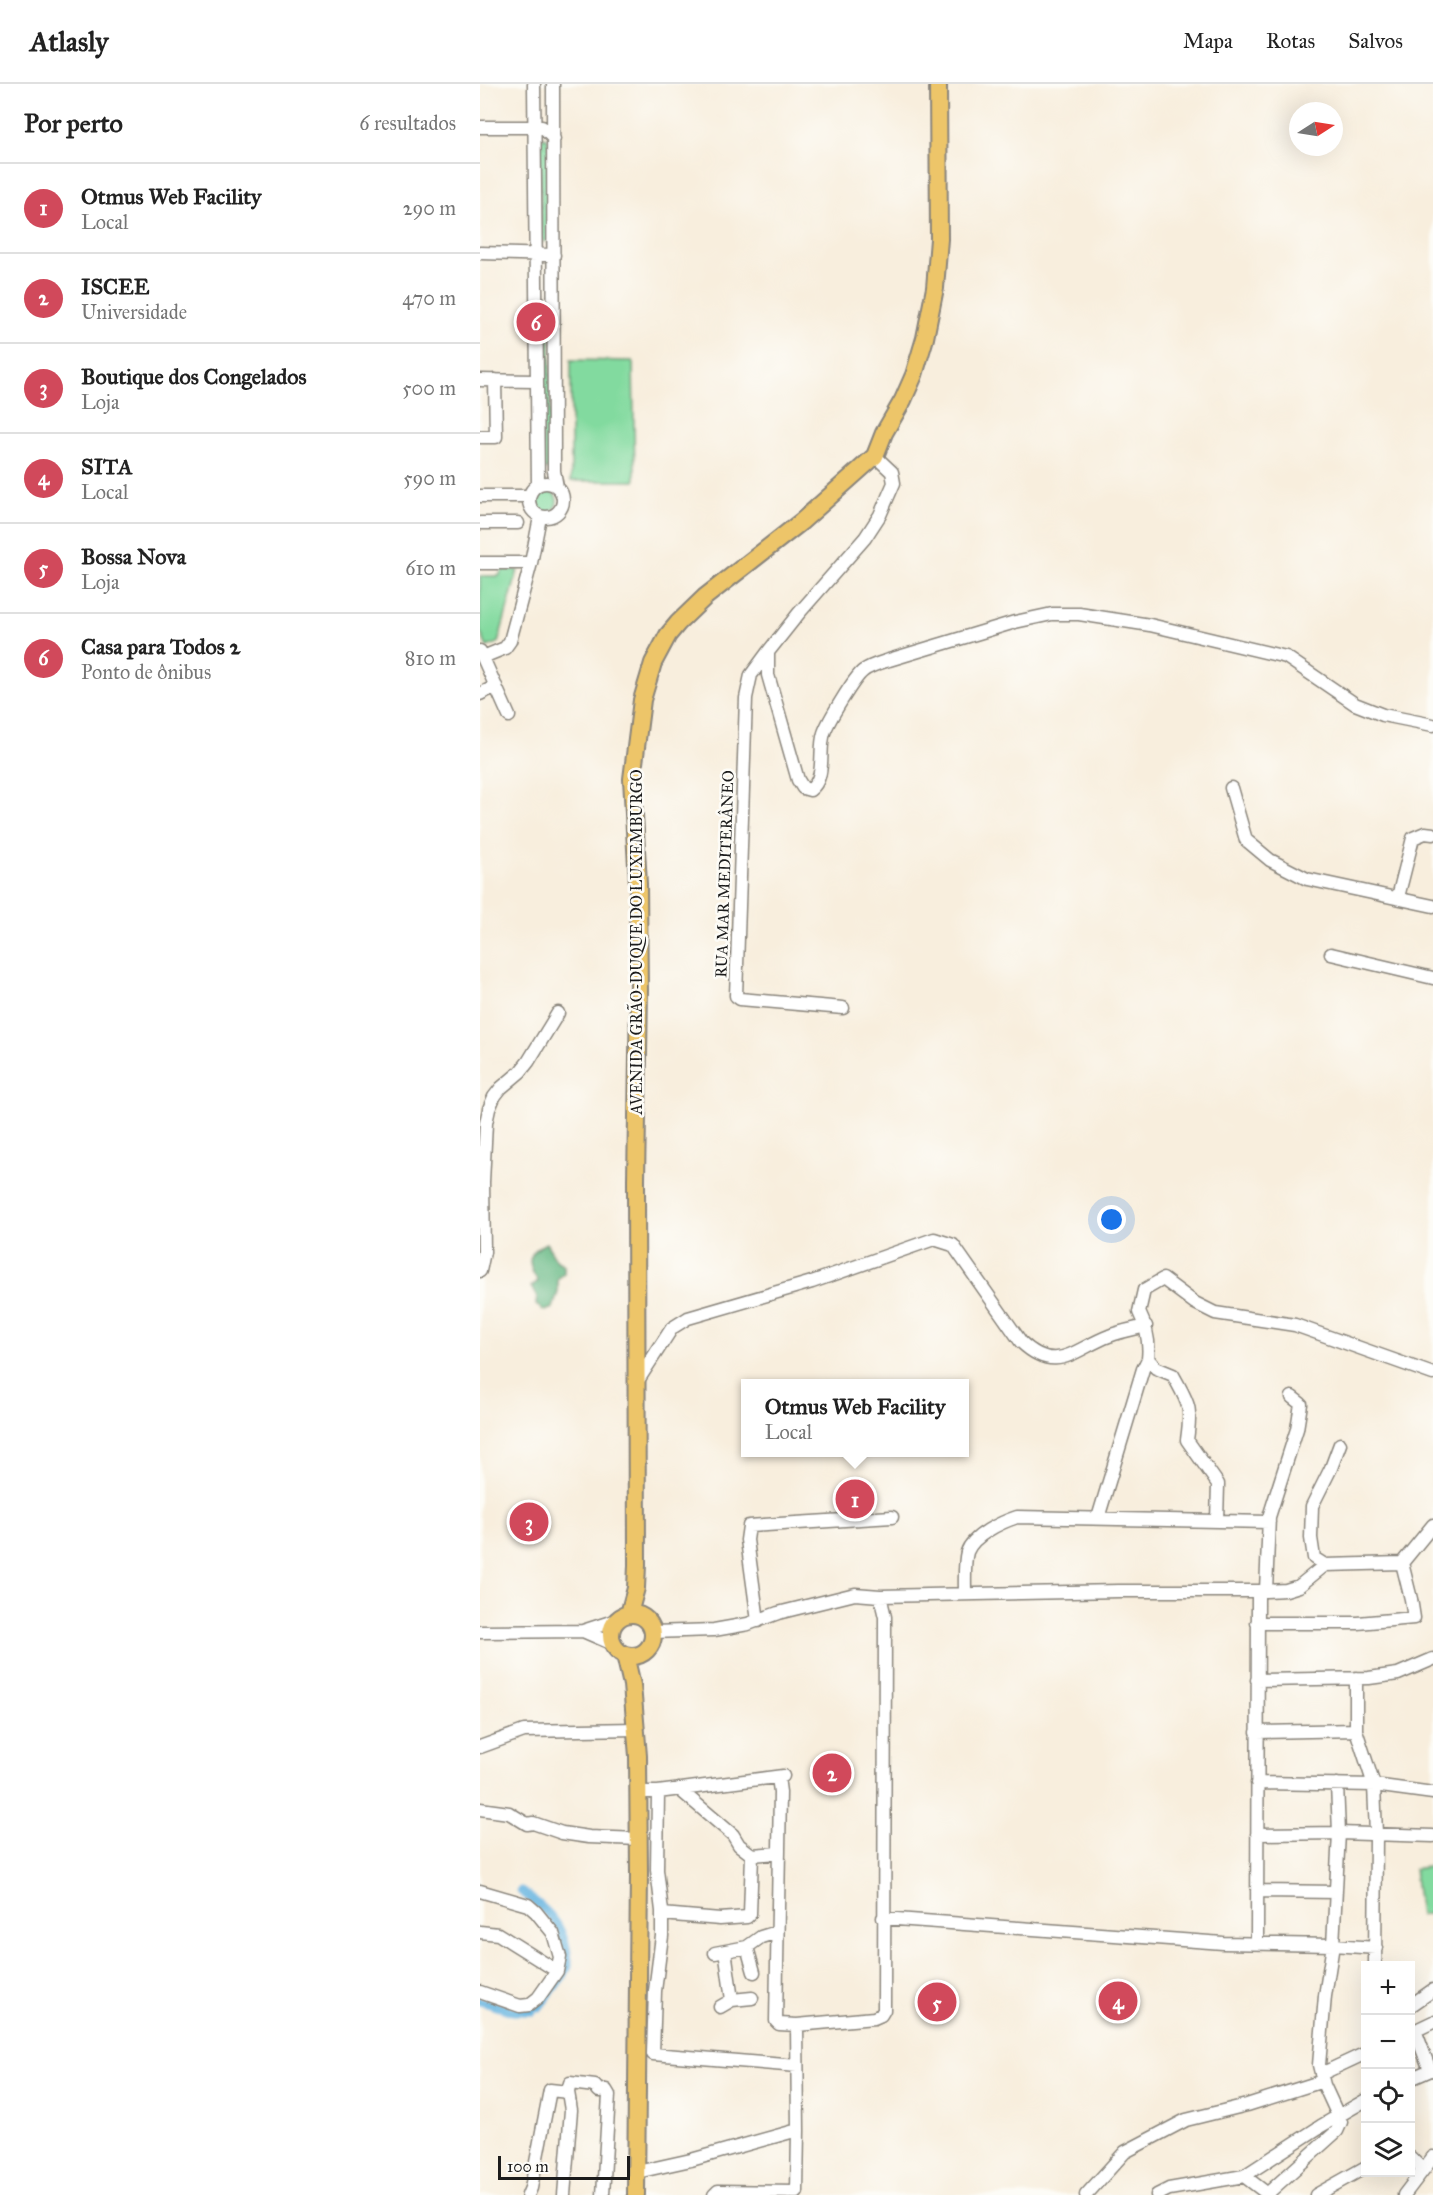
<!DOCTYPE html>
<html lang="pt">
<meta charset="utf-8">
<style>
body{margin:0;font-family:"IM FELL Great Primer",serif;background:#f6f6f6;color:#222}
.controls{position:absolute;right:18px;bottom:18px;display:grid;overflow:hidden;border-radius:0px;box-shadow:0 6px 24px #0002}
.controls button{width:54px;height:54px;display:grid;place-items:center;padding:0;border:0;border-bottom:2px solid #e0e0e0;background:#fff;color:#222;font:30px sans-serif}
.compass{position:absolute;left:809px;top:18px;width:54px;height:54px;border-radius:50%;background:#fff;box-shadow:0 6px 24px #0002;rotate:78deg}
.scale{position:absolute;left:18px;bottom:15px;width:132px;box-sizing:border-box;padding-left:6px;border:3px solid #1c1c1c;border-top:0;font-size:16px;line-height:21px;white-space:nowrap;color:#1c1c1c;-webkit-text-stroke:4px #fdfcf7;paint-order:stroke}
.you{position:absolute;left:632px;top:1136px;width:21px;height:21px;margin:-15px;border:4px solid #fff;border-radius:50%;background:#1a73e8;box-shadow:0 0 0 9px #1a73e833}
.badge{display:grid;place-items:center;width:39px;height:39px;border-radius:50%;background:#d1495b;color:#fff;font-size:20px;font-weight:700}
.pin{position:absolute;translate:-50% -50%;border:3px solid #fff;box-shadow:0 2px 6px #0006}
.popup{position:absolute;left:261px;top:1295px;width:228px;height:78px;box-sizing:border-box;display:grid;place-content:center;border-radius:0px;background:#fff;filter:drop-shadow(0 2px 4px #0005);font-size:20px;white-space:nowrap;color:#767676}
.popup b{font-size:22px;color:#222}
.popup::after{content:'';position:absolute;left:50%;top:100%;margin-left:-12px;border:12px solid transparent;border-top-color:#fff}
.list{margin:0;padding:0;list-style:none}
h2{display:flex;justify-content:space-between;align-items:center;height:78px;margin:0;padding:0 24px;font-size:26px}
h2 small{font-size:20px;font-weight:400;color:#767676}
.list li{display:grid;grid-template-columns:39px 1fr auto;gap:18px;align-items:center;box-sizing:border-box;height:90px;padding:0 24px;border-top:2px solid #e0e0e0}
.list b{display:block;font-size:22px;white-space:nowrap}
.list p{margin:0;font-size:20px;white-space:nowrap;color:#767676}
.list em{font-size:20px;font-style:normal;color:#767676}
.icon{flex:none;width:33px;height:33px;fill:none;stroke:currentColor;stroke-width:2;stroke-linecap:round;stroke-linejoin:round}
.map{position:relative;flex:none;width:953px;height:2111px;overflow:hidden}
header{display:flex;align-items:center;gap:36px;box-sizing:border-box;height:84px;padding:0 30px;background:#fff;border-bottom:2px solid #e0e0e0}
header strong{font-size:28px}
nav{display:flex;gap:33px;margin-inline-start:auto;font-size:21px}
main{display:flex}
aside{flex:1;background:#fff}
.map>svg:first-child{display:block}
.green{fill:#82da9f;stroke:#4f7b5e;stroke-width:1.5}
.forest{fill:#69ba86;stroke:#426b51;stroke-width:1.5}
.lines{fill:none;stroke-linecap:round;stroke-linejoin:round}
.canal{stroke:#65b4e0;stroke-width:9}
.minor-casing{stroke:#8a857c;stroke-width:15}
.major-casing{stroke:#8a857c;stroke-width:20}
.minor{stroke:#fff;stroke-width:12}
.major{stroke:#edc569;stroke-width:16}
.labels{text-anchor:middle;stroke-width:5;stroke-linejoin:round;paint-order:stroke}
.street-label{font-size:16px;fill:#1c1c1c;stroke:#fdfcf7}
</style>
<header>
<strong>Atlasly</strong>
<nav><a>Mapa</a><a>Rotas</a><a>Salvos</a></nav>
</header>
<main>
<aside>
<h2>Por perto<small>6 resultados</small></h2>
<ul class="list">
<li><span class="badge">1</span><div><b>Otmus Web Facility</b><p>Local</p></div><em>290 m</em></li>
<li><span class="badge">2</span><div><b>ISCEE</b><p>Universidade</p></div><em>470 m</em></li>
<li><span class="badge">3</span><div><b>Boutique dos Congelados</b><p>Loja</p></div><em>500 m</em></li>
<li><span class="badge">4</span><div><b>SITA</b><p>Local</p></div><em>590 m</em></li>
<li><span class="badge">5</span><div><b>Bossa Nova</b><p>Loja</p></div><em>610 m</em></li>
<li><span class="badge">6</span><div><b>Casa para Todos 2</b><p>Ponto de ônibus</p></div><em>810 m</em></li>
</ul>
</aside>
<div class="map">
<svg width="953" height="2111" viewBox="0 0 953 2111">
<rect width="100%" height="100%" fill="#fdfcf7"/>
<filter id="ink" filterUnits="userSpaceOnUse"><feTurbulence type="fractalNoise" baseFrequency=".0167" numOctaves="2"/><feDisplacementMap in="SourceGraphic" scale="12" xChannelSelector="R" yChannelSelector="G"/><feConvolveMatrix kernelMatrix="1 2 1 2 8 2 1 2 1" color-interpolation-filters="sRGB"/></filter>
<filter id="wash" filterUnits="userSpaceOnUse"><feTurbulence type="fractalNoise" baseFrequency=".008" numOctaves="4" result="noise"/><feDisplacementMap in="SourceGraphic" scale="24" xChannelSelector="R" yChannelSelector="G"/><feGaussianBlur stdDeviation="1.35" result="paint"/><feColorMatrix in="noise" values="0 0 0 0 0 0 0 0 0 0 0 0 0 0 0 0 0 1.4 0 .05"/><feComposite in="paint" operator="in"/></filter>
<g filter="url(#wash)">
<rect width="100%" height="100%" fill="#f8eedd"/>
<path class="green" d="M64 53 68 55 69 156 65 158 61 156 60 56Z
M61 216H70V385H62Z
M91 276 153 277 155 397H91Z
M55 417a11 11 0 1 1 22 0a11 11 0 1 1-22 0Z
M22 486H38L18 559 7 563 0 547V492H19Z
M953 1782V1829L940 1831 934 1785Z"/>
<path class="forest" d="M66 1159 77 1177 84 1181V1189L78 1195V1208L73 1224 65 1227 56 1221 57 1212 51 1203 58 1197C46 1180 47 1168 66 1159Z"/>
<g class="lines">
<path class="canal" d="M41 1807C70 1828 87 1843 88 1882L83 1892
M0 1917 33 1927H52
M59 1923 81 1894"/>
</g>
</g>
<g filter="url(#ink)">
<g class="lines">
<g class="minor-casing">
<path id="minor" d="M54 0 58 401
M73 0 74 387 77 403
M0 43H62L74 55
M0 169 74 171
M0 296 55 297
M0 353H16L15 296
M395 372 412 388 414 399 400 431 385 454 319 529 288 568V591L318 696 323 704 330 706C347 693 338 667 344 649 348 637 374 594 383 587 391 581 400 579 409 576L535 538 572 530H599L670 541 806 573 875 620 903 631 953 641
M49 416a17 17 0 1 1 34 0a17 17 0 1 1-34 0Z
M0 412H49
M0 439H38
M0 479H51
M0 567 29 632
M288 568 271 591 266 614 256 912 260 915 363 924
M3 573 25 564 30 557 51 479 60 433
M0 610 16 602
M751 704 766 756 790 776 827 795 953 822
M918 813 933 754 945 749 953 750
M851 870 953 894
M0 1187 4 1168 3 1098 6 1039 9 1025 14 1013 21 1004 40 988 48 978 78 929
M157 1298 192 1244 208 1234 332 1198 454 1155 473 1161 541 1258C576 1291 593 1266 629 1252 641 1247 654 1245 666 1242
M618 1434 663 1285 668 1275
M737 1437 738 1400 707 1356C712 1321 709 1321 693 1291L676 1284 668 1275C670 1258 667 1244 659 1228L664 1206 683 1195 715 1219 735 1229 815 1241 953 1290
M845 1481 834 1474 831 1454 832 1422 851 1384 860 1360
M786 1507 806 1506 819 1502 845 1481 922 1479 953 1441
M485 1510C485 1499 484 1478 487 1468 493 1451 522 1438 537 1433L789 1438
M278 1537 267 1456 269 1442 412 1433
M777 1539H878L934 1534 931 1515 922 1479
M103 1547 133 1560
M0 1548 103 1547 137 1536
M173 1548 234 1546 268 1540 298 1529 375 1510 400 1512 639 1507H786L789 1433 817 1345 821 1320 812 1313
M876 1594V1646L894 1701 896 1750 895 1882
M777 1596 889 1594 918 1590 953 1575
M777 1648 876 1646
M0 1663 44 1647 156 1645
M298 1693 300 1708 296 1937 299 1940 317 1941
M777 1699 894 1701 953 1709
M199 1705 253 1751 259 1761 272 1771 299 1769
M158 1708H178L303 1692
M178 1708 177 1786 182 1827V1852L175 1907 173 1970 317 1982
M0 1725 29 1729 47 1740 53 1739 82 1749 109 1753 159 1755
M777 1750 859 1749 953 1752
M0 1807 48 1821 56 1828 73 1849 80 1873 77 1887 58 1914 49 1921 40 1922 0 1908
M777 1807 856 1808
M182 1830 240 1835 267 1833 270 1830 272 1771
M403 1834 743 1859 853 1861 896 1864
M0 1848 18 1850 77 1887
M777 1860 778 1508
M267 1863 274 1888
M235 1869 267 1863 281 1853 297 1848
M246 1873 252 1916
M930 1922 953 1906
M240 1923 252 1916 272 1914
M935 1946 950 1986
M930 1949 953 1938
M841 1990 886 1969
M930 1995 953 1985
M930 2073 943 2086
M157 2088 211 2076 318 2046 317 1941 394 1934 401 1931 404 1926 405 1533 400 1512
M764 2092 789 2111
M787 2110 857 2047 861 2038 844 2001 839 1981 845 1912 853 1861 859 1749 857 1700
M48 2111 51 2104 70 2006 88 2008
M84 2111 91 2026 88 2008 90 1999 115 2002 119 2007 126 2006 129 2011 123 2111
M234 2111 238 2107 317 2108 318 2046
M606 2111 645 2068 706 2036 767 2021 843 1997
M677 2111 689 2105 764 2092 841 2042 886 2016
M836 2111 886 2083
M924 2111 953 2073"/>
</g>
<g class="major-casing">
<path id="major" d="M131 1551a21 21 0 1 1 42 0a21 21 0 1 1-42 0Z
M149 1530 156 1504 157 1481 156 1096 159 906 158 800 152 695 162 616 173 579 188 551 198 539 225 513 321 438 395 372 404 349 423 316 434 291 445 254 455 204 459 155 458 0
M145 1571 152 1601 158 1672 159 1789 156 2111"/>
</g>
<use href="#minor" class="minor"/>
<use href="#major" class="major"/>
</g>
</g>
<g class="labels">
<g class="street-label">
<text transform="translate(244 790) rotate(-88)" y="6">RUA MAR MEDITERÂNEO</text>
<text transform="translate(156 858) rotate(-90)" y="6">AVENIDA GRÃO-DUQUE DO LUXEMBURGO</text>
</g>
</g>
</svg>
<div class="controls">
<button>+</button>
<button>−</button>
<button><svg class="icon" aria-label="locate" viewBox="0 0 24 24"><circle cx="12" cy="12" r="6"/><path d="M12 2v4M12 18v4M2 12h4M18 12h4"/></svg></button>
<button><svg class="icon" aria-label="layers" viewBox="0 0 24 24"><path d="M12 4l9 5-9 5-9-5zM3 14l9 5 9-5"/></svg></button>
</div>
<svg class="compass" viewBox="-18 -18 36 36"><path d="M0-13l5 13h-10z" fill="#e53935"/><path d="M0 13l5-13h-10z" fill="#767676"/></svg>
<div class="scale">100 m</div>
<div class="you"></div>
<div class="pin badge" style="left:375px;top:1415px">1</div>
<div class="popup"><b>Otmus Web Facility</b>Local</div>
<div class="pin badge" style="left:352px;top:1689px">2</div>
<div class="pin badge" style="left:49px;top:1438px">3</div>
<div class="pin badge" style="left:638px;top:1917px">4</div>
<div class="pin badge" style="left:457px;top:1918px">5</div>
<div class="pin badge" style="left:56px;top:238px">6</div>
</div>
</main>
